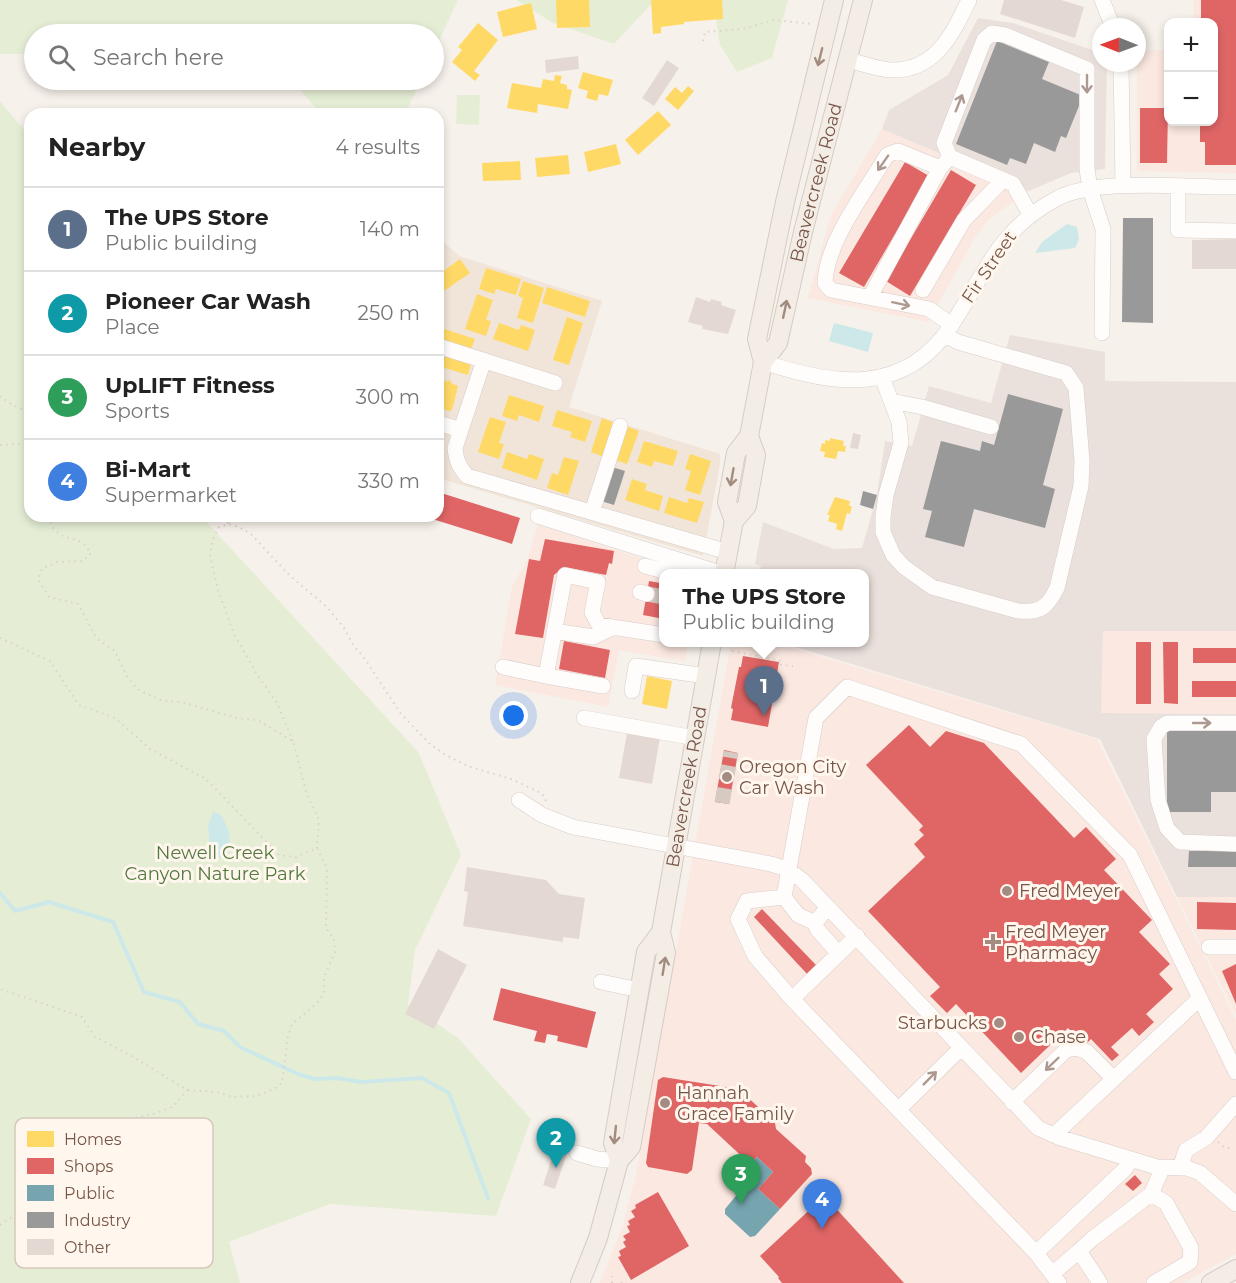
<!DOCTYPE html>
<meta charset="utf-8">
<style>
body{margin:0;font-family:Montserrat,sans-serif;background:#f6f6f6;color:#222}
.controls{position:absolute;right:18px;top:18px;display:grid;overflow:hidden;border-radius:12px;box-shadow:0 3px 9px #0003}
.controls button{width:54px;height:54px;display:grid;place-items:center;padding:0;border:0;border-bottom:2px solid #e0e0e0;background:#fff;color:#222;font:30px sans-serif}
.compass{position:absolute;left:1092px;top:18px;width:54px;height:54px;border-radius:50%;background:#fff;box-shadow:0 3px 9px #0003;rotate:271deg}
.you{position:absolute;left:514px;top:716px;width:21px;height:21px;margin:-15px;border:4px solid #fff;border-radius:50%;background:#1a73e8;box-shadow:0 0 0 9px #1a73e833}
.badge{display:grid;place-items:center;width:39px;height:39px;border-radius:50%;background:#b45309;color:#fff;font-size:20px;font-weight:700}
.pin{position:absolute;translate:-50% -50px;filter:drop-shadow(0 2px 3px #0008)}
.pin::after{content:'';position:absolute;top:32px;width:21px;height:18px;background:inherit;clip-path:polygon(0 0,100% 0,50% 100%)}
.popup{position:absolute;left:659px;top:569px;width:210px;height:78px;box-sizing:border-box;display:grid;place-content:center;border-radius:12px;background:#fff;filter:drop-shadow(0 2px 4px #0005);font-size:20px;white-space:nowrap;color:#767676}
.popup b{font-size:22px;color:#222}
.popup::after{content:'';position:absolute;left:50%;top:100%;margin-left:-12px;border:12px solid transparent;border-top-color:#fff}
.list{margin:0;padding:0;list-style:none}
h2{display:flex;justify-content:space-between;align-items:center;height:78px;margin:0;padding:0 24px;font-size:26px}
h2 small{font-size:20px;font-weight:400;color:#767676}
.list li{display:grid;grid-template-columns:39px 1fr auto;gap:18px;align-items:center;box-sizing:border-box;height:84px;padding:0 24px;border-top:2px solid #e0e0e0}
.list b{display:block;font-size:22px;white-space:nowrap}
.list p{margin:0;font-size:20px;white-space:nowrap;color:#767676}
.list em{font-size:20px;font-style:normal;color:#767676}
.icon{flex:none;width:33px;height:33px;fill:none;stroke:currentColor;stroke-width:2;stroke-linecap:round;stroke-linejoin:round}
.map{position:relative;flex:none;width:1236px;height:1283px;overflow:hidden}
.search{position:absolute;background:#fff;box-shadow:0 3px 9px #0003;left:24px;top:24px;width:420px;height:66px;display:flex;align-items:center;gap:15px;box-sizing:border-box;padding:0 21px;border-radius:33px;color:#767676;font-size:22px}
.panel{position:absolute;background:#fff;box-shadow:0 3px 9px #0003;left:24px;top:108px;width:420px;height:414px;border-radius:18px}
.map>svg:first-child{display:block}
.residential{fill:#f1e4d8}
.commercial{fill:#fbe8e1}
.industrial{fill:#ebe1dc}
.green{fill:#e5eed5}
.water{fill:#cce8e9}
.homes{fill:#ffd966}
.shops{fill:#e06666}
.public{fill:#76a5af}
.industry{fill:#999}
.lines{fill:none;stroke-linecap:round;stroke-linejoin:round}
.stream{stroke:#cce8e9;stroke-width:4}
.building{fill:#e4d9d2}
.minor-tunnel{stroke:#d7cac2;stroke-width:15;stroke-dasharray:15 8;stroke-linecap:butt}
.minor-casing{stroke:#d6cdc8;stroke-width:16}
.major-casing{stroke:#d6cbc6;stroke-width:20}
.path{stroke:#dbd1cd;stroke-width:2;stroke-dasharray:1.5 4.5;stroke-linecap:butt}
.minor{stroke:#fefdfc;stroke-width:15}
.major{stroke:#f3ede5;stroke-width:18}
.oneway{stroke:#a38b80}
.oneway2{stroke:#ae9991}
.poi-dot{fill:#a48c82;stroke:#fff7ed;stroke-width:2}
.labels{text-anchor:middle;stroke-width:6;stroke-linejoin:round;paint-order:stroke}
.street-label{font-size:18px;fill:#785649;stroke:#fff7ed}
.poi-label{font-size:18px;fill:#785649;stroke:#fff7ed;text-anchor:start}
.park-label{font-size:18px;fill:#52783d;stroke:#fff7ed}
.key{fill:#fff7ed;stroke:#d6c7bc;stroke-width:1.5}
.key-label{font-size:16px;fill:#785649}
</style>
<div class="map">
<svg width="1236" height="1283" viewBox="0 0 1236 1283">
<rect width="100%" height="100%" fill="#f7f1eb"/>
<path class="residential" d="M438 237 459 256 602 301 569 407 720 454V464L703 556 438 478Z"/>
<path class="commercial" d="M1194 0H1236V173L1137 171V50H1168V122H1214V22H1194Z
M882 129 1029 191 990 218 974 239 928 322 808 298 831 215Z
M538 524 686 573 664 574V642L688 643 685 661 619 650 608 707 495 685 512 587 528 558Z
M1103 630 1236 631V714L1101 713Z
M731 643H775L1097 739 1236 1020V1254L1183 1283H600L622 1228 636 1175Z
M1177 897H1236V1015L1188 918Z"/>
<path class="industrial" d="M978 18 1013 23 1101 53V63H1107L1105 169 1071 173 1029 191 882 129 889 110 948 75Z
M1010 335 1105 352V381L1236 382V631H1103L1101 713 1236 714V897H1177L1100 739 782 643 864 642V574H753L754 570 759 571 761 566 755 564 763 522 834 549 862 548 877 495 885 441 912 446 929 386 991 403Z"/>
<path class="green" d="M0 0H458L434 51V34H34V54H0Z
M516 0H655L614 44 553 23Z
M713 0H788L772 58 737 72 720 45Z
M288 80H421L405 114H320L295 83Z
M457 95H480L479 125 456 124Z
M0 101 30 137V516H201L419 753 461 855 415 950 408 1004 458 1038 531 1119 496 1216 330 1204 229 1242 240 1283H0Z"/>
<path class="water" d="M1067 224 1077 227 1079 239 1075 248 1035 253 1042 242Z
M834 323 873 333 868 352 829 341Z
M213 812 220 814C230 830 232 838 227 856L220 858 210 848 208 826Z"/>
<path class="homes" d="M556 0H589L590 27 557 28Z
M651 0H722L723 19 684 22V24L661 27V33L653 34Z
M531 3 537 29 503 37 497 12Z
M478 23 498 40 474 71 480 75 475 81 452 62 462 50 458 47Z
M583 72 613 80 608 96 599 94 597 101 586 98 588 91 578 88Z
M555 75 562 76 560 83 567 85V89L572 90 568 109 538 104 537 113 507 108 512 83 541 88 543 79 554 81Z
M688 86 694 91 678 110 665 99 675 87 682 93Z
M658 111 671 125 638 155 625 140Z
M616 144 621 164 588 172 584 152Z
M568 155 570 174 537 177 535 158Z
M520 161 521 180 483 181 482 163Z
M460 259 470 273 438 295V275Z
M486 268 521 279 516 295 496 289 494 294 479 289Z
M523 281 544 288 533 323 517 318 523 298 518 296Z
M547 287 590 301 585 317 542 303Z
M477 294 493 300 486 320 491 321 486 336 465 329Z
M567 317 583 323 569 365 553 360Z
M499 323 519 330 521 325 535 330 528 351 493 339Z
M438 327 475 339 471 349 438 339Z
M438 354 471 364 468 375 438 366Z
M440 378 448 382 449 380 451 381V383L458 386 452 410 449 411 438 407V379Z
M509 395 544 406 539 422 519 415 517 421 502 416Z
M557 410 592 421 585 442 570 437 572 432 552 426Z
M490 417 506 422 499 443 504 444 499 459 478 452Z
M602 418 615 423 604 457 591 452Z
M626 426 639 431 627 464 615 460Z
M830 438 844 441 843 446H846L845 452 838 451 836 459 824 457 825 452 820 451 822 443 825 444V440L830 441Z
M644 441 678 451 673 466 654 461 652 467 637 462Z
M507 452 527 459 529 454 544 459 537 480 502 468Z
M690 454 711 461 700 495 685 490 691 471 685 469Z
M564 457 579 461 568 495 547 488 552 473 558 475Z
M632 479 647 484 645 490 663 496 659 511 625 500Z
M669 497 687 503 689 498 704 502 697 523 664 513Z
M835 497 850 501 849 506H852L850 514 847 513 842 531 836 529 837 524 828 521 830 515H827Z
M647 676 672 681 667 709 642 704Z"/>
<path class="shops" d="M1201 0H1236V165H1205V142H1200V122H1214V22H1201Z
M1140 108H1168L1167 163H1140Z
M905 162 929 176 864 287 839 273Z
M951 170 976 185 910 296 886 281Z
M438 492 520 518 512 544 426 517 438 516Z
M545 539 614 551 612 564 609 563 606 575 564 567 554 575 543 638 515 634 529 559 540 561Z
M661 578H664V619L643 615 649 581 660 583Z
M564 641 610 650 605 678 559 669Z
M1136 642H1151V704H1136Z
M1163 642H1178V704L1164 703Z
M1193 648H1236V663H1193Z
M743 656 779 662 768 727 731 720 733 709 731 708 739 667H741Z
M1192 681H1236V697H1192Z
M909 725 930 747 946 731 984 743 1074 838 1086 827 1116 859 1104 870 1152 920 1139 932 1170 964 1159 974 1173 989 1146 1014 1154 1022 1139 1036 1132 1028 1111 1047 1119 1055 1112 1061 1091 1039 1085 1045 1068 1028 1021 1073 956 1004 947 1013 930 996 940 987 868 911 925 857 914 844 924 835 919 830 923 826 866 765Z
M724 750 738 753 729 804 715 802Z
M1197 902 1236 903V930L1197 929Z
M762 909 817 966 808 975 754 917Z
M1236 964V1004L1222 971Z
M501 988 596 1012 587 1048 557 1041 558 1036 547 1034 545 1043 534 1041 537 1031 493 1020Z
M663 1077 739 1089 775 1123 776 1129 806 1156 805 1162 811 1168 812 1174 780 1209 758 1189 773 1172 757 1157 750 1164 707 1124 699 1123 692 1170 687 1174 648 1167 646 1163 658 1080Z
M1135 1175 1142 1183 1133 1191 1125 1184Z
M833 1188 840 1195 831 1203 904 1283H782L778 1278 779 1277 760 1256Z
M658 1192 689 1246 631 1280 618 1257 621 1256 619 1251 626 1247 623 1242 626 1240 623 1236 630 1232 627 1226 630 1225 628 1221 635 1217 631 1211 636 1208 635 1205Z"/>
<path class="public" d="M757 1157 773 1172 758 1189 780 1209 755 1236 750 1237 725 1214V1209L740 1191 735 1187V1182Z"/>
<path class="industry" d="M997 41 1049 62 1042 79 1083 96 1066 138 1061 136 1055 152 1034 143 1026 164 1010 158 1007 165 956 144Z
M1123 218H1153V323L1122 322Z
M1008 394 1063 409 1043 485 1055 489 1045 528 974 509 964 547 925 537 932 511 923 509 941 441 980 451 982 441 994 445Z
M612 467 625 471 614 505 601 501Z
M863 491 877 495 873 509 860 505Z
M1167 729H1236V792H1211V812H1167Z
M1189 851H1236V867H1188Z"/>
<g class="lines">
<path class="stream" d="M0 893 15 911 49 902 113 922 144 992 180 1002 198 1024 224 1031 240 1047 298 1074 315 1079 337 1078 361 1082 422 1078 449 1093 488 1198"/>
</g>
<path class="building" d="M1004 0H1061L1084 7 1075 38 1000 14Z
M578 56 579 69 546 73 545 60Z
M667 60 679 68 654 106 642 98Z
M1236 239V269H1192V240Z
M696 297 710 302 711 299 722 302 721 305 736 310 728 334 702 329 703 326 688 322Z
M853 433 861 435 858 449 850 448Z
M627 733 660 738 652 784 619 778Z
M467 867 546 880 559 894 585 898 579 939 563 937V942L463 926 468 892 464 891Z
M438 949 467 965 434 1029 405 1014Z
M556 1146 568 1150 555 1189 543 1185Z"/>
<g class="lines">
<path class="minor-tunnel" d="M647 594 664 597
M722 803 731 752"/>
<g class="minor-casing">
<path id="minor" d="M1102 0 1113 27
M848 60C861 63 876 69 890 70 935 72 952 35 969 0
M1121 63 1123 186
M950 157 940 168 898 151 887 155C866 191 826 242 825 283L831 290 929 309 952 325
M1178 187V230L1236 231
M1030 214 1013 184 950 157 944 143 984 40 992 33 1005 35 1087 69V169L1090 189 1103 229 1102 333
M923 290 964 220 1003 180
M870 297 940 168
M438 346 555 383
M484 360 455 448C456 460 459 467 467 476L728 552
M763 362C833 385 904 397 951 326 985 274 998 230 1056 199 1096 177 1189 188 1236 187
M882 377 899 422 901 443 886 495 883 517V532L893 555 904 567 932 587 1018 611C1040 613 1047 608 1057 588L1081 486 1082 461 1076 388 1066 373 958 342 945 335
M891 401 922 407 991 427
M438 423 461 430
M592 512 620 426
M538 516 723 574
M645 566 675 574
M640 592 647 594
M554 631 593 637 614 627
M503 667 546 676
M603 686 546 676 565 575 598 582 592 612 599 625 664 635
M632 691 636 666 706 676
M584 718 695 738
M1236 723H1167L1161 727 1154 739 1158 800 1167 828 1180 842 1236 844
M519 800 542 815 573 827 771 864 787 869 802 880 1038 1128 1058 1137 1157 1167 1187 1168 1200 1173 1236 1204
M784 897 798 915 815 923
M828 907 815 923 817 929 839 954
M857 936 792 999 1036 1253 1125 1169 1131 1159
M1209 947H1236
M601 982 640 990
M792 999 755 956 738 919 747 901 784 897 816 718 847 687 1021 744 1130 855 1236 1072
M1012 1102 1065 1051C1073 1047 1079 1048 1087 1052L1114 1079
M899 1109 961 1048
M1054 1135 1200 998
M577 1153 597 1159 619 1161
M1180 1168 1186 1150 1206 1138 1236 1104
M1151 1194 1166 1203 1191 1248 1190 1262 1154 1283
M1036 1253 1059 1283
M1052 1274 1079 1251
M1100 1283 1079 1251 1092 1239 1151 1194 1163 1167"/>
</g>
<g class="major-casing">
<g id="major">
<path id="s1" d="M763 362 778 343 803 232 863 0"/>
<path d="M734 521 747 506 756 455 749 436"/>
<path d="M724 574 734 521 727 502 736 453 749 436 763 362 757 339 785 202 834 0"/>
<path d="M619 1161 613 1143 646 952 661 932"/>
<path id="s2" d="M580 1283 598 1238 619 1161 631 1147 666 953 661 932 712 642"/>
<path d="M1211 1283 1236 1269"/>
</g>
</g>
<path class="path" d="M703 41 705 32 743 29 774 20 812 24
M0 396 11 404 30 413
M0 445 30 443
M49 516C54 542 71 534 85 545 86 546 90 553 91 553L83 561 57 562 42 569 38 580 49 597 78 604 97 639 115 651 126 675 137 689 160 700 185 703 237 718 257 720 293 741 307 795 319 820 317 848
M228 524 229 516
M0 638 50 661 79 705 115 718 150 749 206 779 279 855 296 857 317 848 327 868 326 928 334 939 335 952 324 977V993L317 1003 292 1024 288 1036 282 1083 274 1089 256 1096 232 1097 217 1092 187 1090 130 1055 95 1037 82 1017 0 989
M732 651 782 661 781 665 793 666
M293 741 277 703 258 676 234 634 218 590 210 555 213 539 219 527 228 524 239 527 251 534 290 576 327 607 344 628 353 645 363 656 401 714 431 745 446 755 467 766 511 779 541 793 546 799 545 803
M1218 1142 1225 1148H1231
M0 1225 25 1208 43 1200 82 1196 113 1180 121 1173 122 1169 102 1170 99 1164 106 1147 120 1124 129 1122 135 1118 157 1113 174 1106 187 1090
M612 1283V1276
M621 1283 624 1281 626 1283"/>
<use href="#minor" class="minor"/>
<use href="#major" class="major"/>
</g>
<defs><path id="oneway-shaft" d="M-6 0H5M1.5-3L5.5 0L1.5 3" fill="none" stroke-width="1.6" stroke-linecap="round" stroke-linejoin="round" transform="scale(1.5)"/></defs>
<g class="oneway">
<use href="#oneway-shaft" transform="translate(820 57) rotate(104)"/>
<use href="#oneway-shaft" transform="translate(785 309) rotate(-78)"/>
<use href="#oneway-shaft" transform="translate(732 477) rotate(100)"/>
<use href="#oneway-shaft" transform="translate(664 966) rotate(-81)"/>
<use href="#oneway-shaft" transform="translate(615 1135) rotate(96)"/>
</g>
<g class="oneway2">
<use href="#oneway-shaft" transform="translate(1087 84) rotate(90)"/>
<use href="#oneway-shaft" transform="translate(959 103) rotate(-68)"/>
<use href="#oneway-shaft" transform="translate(883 163) rotate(125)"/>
<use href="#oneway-shaft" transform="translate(901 304) rotate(12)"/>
<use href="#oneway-shaft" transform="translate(1202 723)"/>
<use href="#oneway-shaft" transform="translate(1052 1064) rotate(136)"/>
<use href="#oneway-shaft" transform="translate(930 1078) rotate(-45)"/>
</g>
<g class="poi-dot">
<circle cx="727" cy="777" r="6"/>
<circle cx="1007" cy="891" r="6"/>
<path d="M990 933h6v6h6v6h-6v6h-6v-6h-6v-6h6z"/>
<circle cx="999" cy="1023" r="6"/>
<circle cx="1019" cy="1037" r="6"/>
<circle cx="665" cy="1103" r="6"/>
</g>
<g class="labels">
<g class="street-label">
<text dy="6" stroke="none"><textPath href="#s1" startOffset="189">Beavercreek Road</textPath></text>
<text transform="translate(989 267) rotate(-56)" y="6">Fir Street</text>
<text dy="6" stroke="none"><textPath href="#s2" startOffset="513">Beavercreek Road</textPath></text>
</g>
<g class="poi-label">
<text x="739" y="773">Oregon City<tspan x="739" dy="21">Car Wash</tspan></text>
<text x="1019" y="897">Fred Meyer</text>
<text x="1005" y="938">Fred Meyer<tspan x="1005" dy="21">Pharmacy</tspan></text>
<text x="987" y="1029" text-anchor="end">Starbucks</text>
<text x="1031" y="1043">Chase</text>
<text x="677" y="1099">Hannah<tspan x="677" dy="21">Grace Family</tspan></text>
</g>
<g class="park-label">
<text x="215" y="859">Newell Creek<tspan x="215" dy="21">Canyon Nature Park</tspan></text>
</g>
</g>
<rect x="15" y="1118" width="198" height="150" rx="9" class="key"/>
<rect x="27" y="1131" width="27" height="16" fill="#ffd966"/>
<rect x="27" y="1158" width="27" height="16" fill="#e06666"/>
<rect x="27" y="1185" width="27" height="16" fill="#76a5af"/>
<rect x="27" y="1212" width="27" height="16" fill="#999"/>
<rect x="27" y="1239" width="27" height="16" fill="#e4d9d2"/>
<g class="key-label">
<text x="64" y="1145">Homes</text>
<text x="64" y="1172">Shops</text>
<text x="64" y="1199">Public</text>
<text x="64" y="1226">Industry</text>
<text x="64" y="1253">Other</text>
</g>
</svg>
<div class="controls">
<button>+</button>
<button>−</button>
</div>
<svg class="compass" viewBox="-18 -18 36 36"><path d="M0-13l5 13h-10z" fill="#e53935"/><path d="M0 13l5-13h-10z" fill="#767676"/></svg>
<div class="you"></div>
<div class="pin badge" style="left:764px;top:716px;background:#5c6f8a">1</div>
<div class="popup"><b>The UPS Store</b>Public building</div>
<div class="pin badge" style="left:556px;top:1168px;background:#0f9aa8">2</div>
<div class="pin badge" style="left:741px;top:1204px;background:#2e9e5b">3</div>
<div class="pin badge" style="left:822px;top:1229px;background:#3f7fe0">4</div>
<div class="search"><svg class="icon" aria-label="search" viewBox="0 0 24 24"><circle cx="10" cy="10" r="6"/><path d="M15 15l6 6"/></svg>Search here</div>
<section class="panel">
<h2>Nearby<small>4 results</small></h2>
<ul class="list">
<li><span class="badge" style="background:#5c6f8a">1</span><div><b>The UPS Store</b><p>Public building</p></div><em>140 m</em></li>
<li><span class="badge" style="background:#0f9aa8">2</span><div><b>Pioneer Car Wash</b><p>Place</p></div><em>250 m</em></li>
<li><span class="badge" style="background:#2e9e5b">3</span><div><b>UpLIFT Fitness</b><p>Sports</p></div><em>300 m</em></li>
<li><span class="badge" style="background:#3f7fe0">4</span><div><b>Bi-Mart</b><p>Supermarket</p></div><em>330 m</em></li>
</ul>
</section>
</div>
